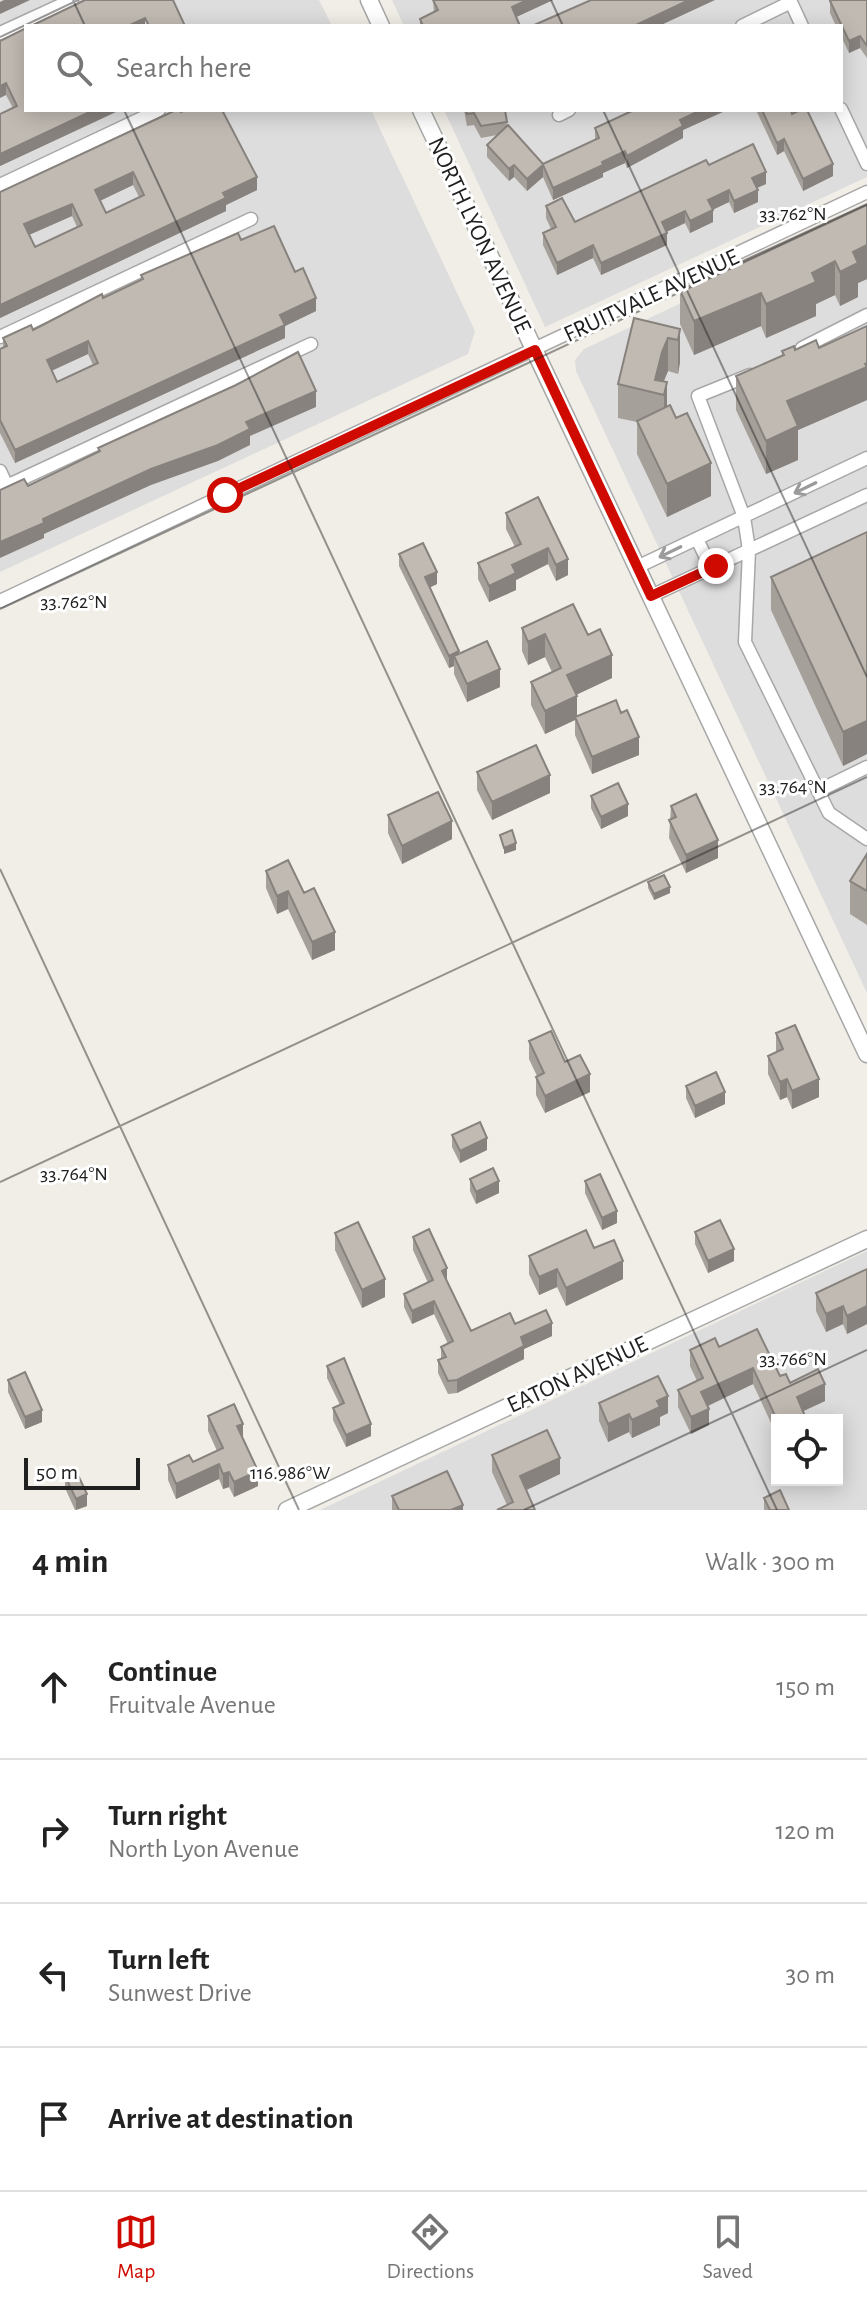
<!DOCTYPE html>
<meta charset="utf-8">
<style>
body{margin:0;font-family:"Alegreya Sans",sans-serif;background:#f2f2f2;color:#222}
.controls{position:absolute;right:24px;bottom:24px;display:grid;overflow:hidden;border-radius:0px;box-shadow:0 4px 20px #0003}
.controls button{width:72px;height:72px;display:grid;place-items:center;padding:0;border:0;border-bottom:2px solid #e0e0e0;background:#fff;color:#222;font:40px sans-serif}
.scale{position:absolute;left:24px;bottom:20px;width:116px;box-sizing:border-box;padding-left:8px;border:4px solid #202020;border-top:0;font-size:22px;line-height:28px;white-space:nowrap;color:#202020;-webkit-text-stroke:6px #fff;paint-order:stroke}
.stop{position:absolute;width:24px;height:24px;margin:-18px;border:6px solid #cf0b01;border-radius:50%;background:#fff}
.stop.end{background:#cf0b01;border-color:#fff;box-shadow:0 2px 8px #0008}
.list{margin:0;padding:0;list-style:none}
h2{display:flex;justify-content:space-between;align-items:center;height:104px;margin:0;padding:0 32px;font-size:34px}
h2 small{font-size:26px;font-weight:400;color:#767676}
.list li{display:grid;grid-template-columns:52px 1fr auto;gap:24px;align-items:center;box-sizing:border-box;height:144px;padding:0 32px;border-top:2px solid #e0e0e0}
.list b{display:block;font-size:30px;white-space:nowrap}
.list p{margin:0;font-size:26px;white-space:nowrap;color:#767676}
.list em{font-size:26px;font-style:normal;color:#767676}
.icon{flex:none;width:44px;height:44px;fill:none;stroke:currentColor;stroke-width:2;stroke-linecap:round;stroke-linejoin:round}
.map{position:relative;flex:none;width:867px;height:1510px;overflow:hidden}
.search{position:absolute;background:#fff;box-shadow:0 4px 20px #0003;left:24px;right:24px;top:24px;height:88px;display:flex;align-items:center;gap:20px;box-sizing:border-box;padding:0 28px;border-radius:0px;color:#767676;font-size:30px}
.sheet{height:680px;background:#fff}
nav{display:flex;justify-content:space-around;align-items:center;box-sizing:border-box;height:112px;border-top:2px solid #e0e0e0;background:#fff;font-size:22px;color:#767676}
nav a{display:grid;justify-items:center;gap:4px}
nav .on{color:#cf0b01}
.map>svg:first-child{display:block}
.residential{fill:#dedddd;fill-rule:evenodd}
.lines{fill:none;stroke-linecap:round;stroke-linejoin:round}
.minor-casing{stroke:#a7a7a7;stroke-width:15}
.tertiary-casing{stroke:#a7a7a7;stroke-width:19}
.minor{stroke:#fff;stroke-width:12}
.tertiary{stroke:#fff;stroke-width:16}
.wall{fill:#a6a09a;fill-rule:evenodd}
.shaded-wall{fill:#87827d}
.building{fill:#c1bab3;stroke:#87827d;stroke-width:2;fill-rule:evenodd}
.oneway{stroke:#9b9b9b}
.route{stroke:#cf0b01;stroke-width:10}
.ticks{fill:none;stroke:#202020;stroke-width:2;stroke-opacity:0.45}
.labels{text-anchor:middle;stroke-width:6;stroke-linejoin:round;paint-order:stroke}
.street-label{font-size:24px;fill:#202020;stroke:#fff}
.ticks-label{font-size:20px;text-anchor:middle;fill:#202020;stroke:#fff;stroke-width:6;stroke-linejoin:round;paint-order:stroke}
</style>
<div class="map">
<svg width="867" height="1510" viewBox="0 0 867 1510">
<rect width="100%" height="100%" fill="#f0eee6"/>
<path class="residential" d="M0 0H319L332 26H26V110H371L475 331 468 354 0 572Z
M392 0H867V177L545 327 444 110H841V26H404Z
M867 215V993L576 371 575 360 584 349Z
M867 1251V1510H320ZM777 1420H837V1480H777Z"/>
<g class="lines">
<g class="minor-casing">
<path id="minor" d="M790 0 802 26
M742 26 791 2
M0 33 72 0
M841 109 867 164
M559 115 569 110
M0 185 159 110
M0 337 251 219
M802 348 867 315
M750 375 698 396 744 517 749 550 745 642 829 813 867 839
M0 471 7 486
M0 489 311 344
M697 539 711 568
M637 567 867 458
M651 596 867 495
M0 601 867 192
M818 791 867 767"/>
</g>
<g class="tertiary-casing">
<path id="tertiary" d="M369 0 381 26
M421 110 867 1054
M287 1510 867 1239"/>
</g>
<use href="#minor" class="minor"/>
<use href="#tertiary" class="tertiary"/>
</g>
<path class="wall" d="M433 0H553L516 17 520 26H420V19L434 12Z
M867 0V58L860 48 849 53 841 36V26H836L830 13V1Z
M0 41 26 110H120L0 166V114L13 108 6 95Z
M464 110H505L507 126 543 164 595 140V128L634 110H727L683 130V138L627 168 625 163 603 173V177L553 200 543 177 527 191 514 177 509 181 487 157V145L497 135 481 138 474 125 467 126Z
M756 110H791L833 176 803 191 784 151 777 155Z
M181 112 257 190 226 205V211L0 318V192ZM133 185 139 197 106 213 100 201ZM72 216 77 227 35 247 29 235Z
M709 165 766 184 757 188 758 202 734 213 729 202 712 210 713 222 690 233 685 223 666 232 667 245 601 275 593 258 557 275 543 245V233L551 229 546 218V206L575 222Z
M867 204V279L858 283V297L840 306 835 295 816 304V316L766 338 761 326 694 355 680 324V290Z
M241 240 295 272 316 311 285 326V338L15 463 0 433V349L3 348V338L33 330 141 280V275ZM88 354 93 365 57 382 52 370Z
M634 318 680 329V362L678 374 668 371 664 381 667 407 711 496 667 517 637 454V422L618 418V384Z
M867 326V400L798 430V460L766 474 736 410V376L782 356V351L819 348Z
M538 497 568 575 556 581 548 564 516 580V590L489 602 478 579V563L515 547 506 529V513Z
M867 532V754L843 766 771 610V577Z
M399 554 437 584 430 587 459 653 500 687 467 702 454 674V666L449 668 399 566Z
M522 628 588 635 612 678 576 695 577 717 639 755 592 774 575 735V720L545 734 531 705V682L552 672 545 657 528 665 522 651Z
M477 772 550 793 492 820 477 790Z
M591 796 628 816 601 829 591 808Z
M671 806 718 858 686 873 669 838Z
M388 815 452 839 402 864 388 833Z
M867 854V925L850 914V881Z
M266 871 304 893 335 950 312 960 288 909 277 914 266 888Z
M648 882 670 893 654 900 648 888Z
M776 1033 819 1097 792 1109 787 1097 780 1100 768 1074V1056L776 1052Z
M529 1041 565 1062 590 1092 545 1113 536 1095V1077L537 1076 529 1059Z
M686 1086 725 1104 695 1118 686 1098Z
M452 1135 487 1150 460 1163 452 1147Z
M470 1179 499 1193 476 1204 470 1191Z
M585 1181 617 1223 602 1230 585 1193Z
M695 1232 734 1261 708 1273 695 1244Z
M335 1233 385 1297 362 1308 335 1250Z
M413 1237 447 1281 471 1331 515 1324 552 1336 524 1349V1359L457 1393 448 1394 438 1373V1360L441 1359V1347L448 1344 434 1314 412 1324 404 1307V1294L428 1283 413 1250Z
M594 1248 623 1279 566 1306 557 1287 539 1295 529 1274V1256Z
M867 1269V1324L847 1334 843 1324 826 1332 816 1311V1293Z
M719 1347 780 1376 825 1401 803 1411 805 1420H777V1436L753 1384 708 1406 709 1425 691 1434 678 1407V1390L697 1381 690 1366V1350Z
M327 1366 371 1436 346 1447 333 1420V1408L340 1405 327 1378Z
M8 1380 42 1422 25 1429 8 1392Z
M599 1403 668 1413 660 1417V1425L632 1438 629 1432 608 1442 599 1421Z
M208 1416 243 1438 258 1486 234 1497 229 1487 223 1489 219 1479 176 1499 168 1480V1465L193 1462 217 1451 208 1431Z
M492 1455 560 1474 526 1490 535 1510 507 1505 492 1472Z
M65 1476 87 1506 75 1510 65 1488Z
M392 1496 463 1510H392Z
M764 1498 789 1510H764Z"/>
<path class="shaded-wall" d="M4 0H30L0 14V2Z
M527 0H553L512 19V7Z
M689 0H715L659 26H634Z
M145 18V26H128Z
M860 36V48L849 53V41Z
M6 83V95L0 98V86Z
M94 110H120L0 166V154Z
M701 110H727L683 130V138L627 168V156L680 120Z
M784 139V151L777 155V143Z
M625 151V163L603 173V177L553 200V188Z
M833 164V176L803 191V179Z
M514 165V177L509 181V169Z
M543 165V177L527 191V179Z
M133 172V185L95 203V190Z
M766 172V184L752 190V178Z
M257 177V190L226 205V211L0 318V305Z
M729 190V202L708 212V200Z
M758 190V202L734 213V201Z
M72 204V216L24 237V224Z
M713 210V222L690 233V221Z
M685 211V223L662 234V222Z
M667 233V245L601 275V263Z
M593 245V258L557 275V263Z
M867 245V279L858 283V297L840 306V272L853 252Z
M835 261V295L816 304V316L766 338V304L812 273Z
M761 293V326L694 355V321Z
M316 298V311L285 326V338L15 463V450L280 315Z
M680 329V362L678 374V340Z
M668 338V371L662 385 655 380 662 352Z
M88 341V354L47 373V360Z
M867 363V400L798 430V460L766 474V441L787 401Z
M667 382V416L664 428V395Z
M316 391V407L250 436V445L218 461 151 485 44 534V538L0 558V542L43 519 246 422Z
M711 463V496L667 517V484Z
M548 548V564L516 580V590L489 602V586L512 565Z
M568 559V575L556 581V565Z
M437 572V584L425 590V577Z
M545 634V657L528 665V642Z
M459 651V663L454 656V666L449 668V656Z
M612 655V678L567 699V675Z
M500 669V687L467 702V684Z
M577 696V720L575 717V720L545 734V711Z
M867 721V754L843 766V732Z
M639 737V755L592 774V757Z
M550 775V793L492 820V802Z
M628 804V816L601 829V817Z
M452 821V839L402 864V846Z
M718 840V858L686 873V855Z
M516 843V850L504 854V848Z
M670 887V893L654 900V894Z
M288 891V909L277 914V896Z
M335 932V950L312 960V942Z
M590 1074V1092L545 1113V1096Z
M787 1079V1097L780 1100V1082Z
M819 1079V1097L792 1109V1091Z
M725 1092V1104L695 1118V1106Z
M487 1138V1150L460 1163V1151Z
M499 1181V1193L476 1204V1192Z
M617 1211V1223L602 1230V1218Z
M734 1249V1261L708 1273V1261Z
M623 1261V1279L566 1306V1288Z
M447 1268V1281L442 1271Z
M557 1269V1287L539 1295V1277Z
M385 1279V1297L362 1308V1290Z
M434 1301V1314L412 1324V1311Z
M843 1306V1324L826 1332V1314Z
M867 1306V1324L847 1334V1316Z
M552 1323V1336L524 1349V1359L457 1393V1380L521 1337Z
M753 1368V1384L701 1409V1392Z
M825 1384V1401L797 1414V1397Z
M668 1396V1413L660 1417V1425L632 1438V1420L657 1401Z
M709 1409V1425L691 1434V1417Z
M42 1410V1422L25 1429V1417Z
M629 1414V1432L608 1442V1424Z
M243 1424V1438L237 1426Z
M371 1424V1436L346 1447V1435Z
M560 1458V1474L520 1493V1476Z
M219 1464V1479L176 1499V1484Z
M258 1471V1486L234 1497V1482Z
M229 1472V1487L223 1489V1474Z
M87 1494V1506L76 1510V1499Z
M463 1505V1510H451Z"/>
<path class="building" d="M85 0H173L185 26H149L145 18 128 26H31Z
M433 0H527L512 7 520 26H423L420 19 438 10Z
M591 0H689L634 26H532Z
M832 0H867V46L860 36 849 41 830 1Z
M26 28V110H94L0 154V114L17 106 6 83 0 86V41Z
M176 110H180L181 112 186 110H222L257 177 223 193 226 198 0 305V192ZM133 172 144 195 106 213 95 190ZM72 204 82 225 35 247 24 224Z
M466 110H505L507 122 481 126 474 113 467 114Z
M634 110H701L680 120 683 126 627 156 625 151 602 162 603 165 553 188 543 165 527 179 514 165 509 169 487 145 508 125 543 164 599 138 595 128Z
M762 110H791L792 114 800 110H807L833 164 803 179 784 139 777 143Z
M753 144 766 172 752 178 758 190 734 201 729 190 708 200 713 210 690 221 685 211 662 222 667 233 601 263 593 245 557 263 543 233 556 227 546 206 562 198 575 222 706 160 709 165Z
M867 204V245L853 252 858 263 840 272 835 261 812 273 816 282 766 304 761 293 694 321 680 290Z
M274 226 295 272 303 268 316 298 280 315 285 325 15 450 0 420V349L7 346 3 338 31 325 33 330 102 294 103 298 143 279 141 275 238 233 241 240ZM88 341 98 363 57 382 47 360Z
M634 318 680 329 678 340 668 338 662 352 655 380 667 382 664 395 618 384Z
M867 326V363L865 364 867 367 787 401 798 426 766 441 736 376 784 355 782 351 794 346 795 350 816 340 819 348Z
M298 352 316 391 246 422 250 429 218 445 151 469 43 519 44 523 0 542V490L24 479 28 486 100 451 98 448 236 385Z
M670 405 676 418 687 413 711 463 667 484 637 421Z
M538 497 568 559 556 565 548 548 512 565 516 573 489 586 478 563 521 544 506 513Z
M867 532V721L843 732 771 577Z
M423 543 437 572 425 577 459 651 449 656 399 554Z
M573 604 588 635 600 629 612 655 567 675 577 696 545 711 531 682 561 668 545 634 528 642 522 628Z
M487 641 500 669 467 684 454 656Z
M616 700 621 713 627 710 639 737 592 757 575 717Z
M536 745 550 775 492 802 477 772Z
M618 783 628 804 601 817 591 796Z
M438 792 452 821 402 846 388 815Z
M696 794 718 840 686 855 669 820 676 817 671 806Z
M512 830 516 843 504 848 500 835Z
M867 854V891L850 881Z
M288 860 304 893 314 888 335 932 312 942 288 891 277 896 266 871Z
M664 875 670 887 654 894 648 882Z
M795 1025 819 1079 792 1091 787 1079 780 1082 768 1056 783 1049 776 1033Z
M551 1031 565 1062 580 1055 590 1074 545 1096 536 1077 544 1073 529 1041Z
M716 1072 725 1092 695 1106 686 1086Z
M480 1122 487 1138 460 1151 452 1135Z
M493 1168 499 1181 476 1192 470 1179Z
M600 1174 617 1211 602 1218 585 1181Z
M720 1220 734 1249 708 1261 695 1232Z
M358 1222 385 1279 362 1290 335 1233Z
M429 1229 447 1268 442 1271 471 1331 510 1313 515 1324 546 1310 552 1323 521 1337 524 1346 457 1380 448 1381 438 1360 446 1357 441 1347 453 1341 434 1301 412 1311 404 1294 433 1280 413 1237Z
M586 1230 594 1248 614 1240 623 1261 566 1288 557 1269 539 1277 529 1256Z
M867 1269V1306L847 1316 843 1306 826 1314 816 1293Z
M757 1329 780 1376 786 1374 790 1383 818 1369 825 1384 797 1397 805 1416 796 1420H777L753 1368 701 1392 709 1409 691 1417 678 1390 703 1378 690 1350 715 1338 719 1347Z
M344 1358 371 1424 346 1435 333 1408 344 1403 327 1366Z
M25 1372 42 1410 25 1417 8 1380Z
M658 1376 668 1396 657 1401 660 1407 632 1420 629 1414 608 1424 599 1403Z
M234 1404 243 1424 237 1426 258 1471 234 1482 229 1472 223 1474 219 1464 176 1484 168 1465 189 1455 193 1462 223 1448 208 1416Z
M547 1430 560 1458 520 1476 535 1510H497L513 1502 492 1455Z
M76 1471 87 1494 76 1499 65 1476Z
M447 1471 463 1505 451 1510H399L392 1496Z
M780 1490 789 1510H770L764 1498Z"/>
<defs><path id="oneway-shaft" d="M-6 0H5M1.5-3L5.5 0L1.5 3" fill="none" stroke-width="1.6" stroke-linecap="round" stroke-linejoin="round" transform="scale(2)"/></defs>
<g class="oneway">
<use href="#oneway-shaft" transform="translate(805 488) rotate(154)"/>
<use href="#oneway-shaft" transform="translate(670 552) rotate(154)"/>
</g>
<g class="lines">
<path class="route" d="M225 495 535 350 651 596 716 566"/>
</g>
<path class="ticks" d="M73 0 85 26M551 0 563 26M0 37 78 0M124 110 777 1510M603 110 867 677M0 609 867 205M0 869 299 1510M0 1182 867 777M524 1510 867 1350"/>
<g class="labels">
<g class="street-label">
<text transform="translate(480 235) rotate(65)" y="8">NORTH LYON AVENUE</text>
<text transform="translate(651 295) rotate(-25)" y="8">FRUITVALE AVENUE</text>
<text transform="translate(577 1374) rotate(-25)" y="8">EATON AVENUE</text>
</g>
</g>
<g class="ticks-label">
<text x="793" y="220">33.762°N</text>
<text x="74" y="608">33.762°N</text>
<text x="793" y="793">33.764°N</text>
<text x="74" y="1180">33.764°N</text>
<text x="793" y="1365">33.766°N</text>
<text x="290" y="1479">116.986°W</text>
</g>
</svg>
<div class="controls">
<button><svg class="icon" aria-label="locate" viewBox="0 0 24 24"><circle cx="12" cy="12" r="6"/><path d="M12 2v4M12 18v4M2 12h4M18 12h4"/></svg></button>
</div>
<div class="scale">50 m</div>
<div class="stop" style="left:225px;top:495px"></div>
<div class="stop end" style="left:716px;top:566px"></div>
<div class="search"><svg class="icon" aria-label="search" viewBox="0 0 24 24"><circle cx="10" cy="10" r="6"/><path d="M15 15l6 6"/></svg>Search here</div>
</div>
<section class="sheet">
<h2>4 min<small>Walk · 300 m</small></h2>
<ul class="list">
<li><svg class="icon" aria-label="ahead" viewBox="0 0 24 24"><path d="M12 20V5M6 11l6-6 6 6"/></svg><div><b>Continue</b><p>Fruitvale Avenue</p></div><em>150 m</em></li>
<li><svg class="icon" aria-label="right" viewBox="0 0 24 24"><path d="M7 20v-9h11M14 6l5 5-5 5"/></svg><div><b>Turn right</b><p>North Lyon Avenue</p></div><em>120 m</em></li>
<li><svg class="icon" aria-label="left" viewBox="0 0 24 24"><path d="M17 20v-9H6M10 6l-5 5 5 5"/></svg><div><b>Turn left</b><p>Sunwest Drive</p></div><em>30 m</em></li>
<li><svg class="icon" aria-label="arrive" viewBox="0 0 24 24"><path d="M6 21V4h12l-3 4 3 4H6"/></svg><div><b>Arrive at destination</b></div></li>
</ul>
</section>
<nav>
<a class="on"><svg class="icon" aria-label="map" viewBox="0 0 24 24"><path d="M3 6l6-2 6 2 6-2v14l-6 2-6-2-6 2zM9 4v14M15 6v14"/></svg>Map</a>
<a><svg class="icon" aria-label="directions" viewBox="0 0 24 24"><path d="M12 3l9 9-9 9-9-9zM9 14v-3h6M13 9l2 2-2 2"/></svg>Directions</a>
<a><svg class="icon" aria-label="saved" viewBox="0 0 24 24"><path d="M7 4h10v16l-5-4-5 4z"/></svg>Saved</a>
</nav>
